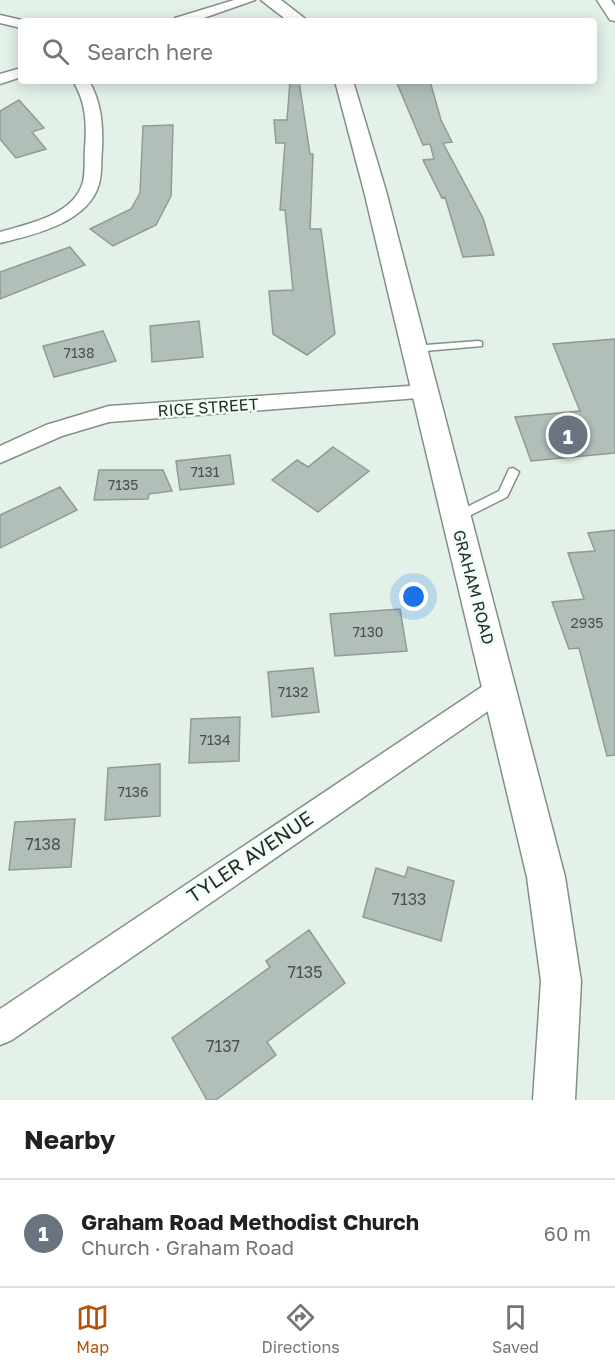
<!DOCTYPE html>
<meta charset="utf-8">
<style>
body{margin:0;font-family:"Golos Text",sans-serif;background:#f6f6f6;color:#202124}
.you{position:absolute;left:414px;top:597px;width:21px;height:21px;margin:-15px;border:4px solid #fff;border-radius:50%;background:#1a73e8;box-shadow:0 0 0 9px #1a73e833}
.badge{display:grid;place-items:center;width:39px;height:39px;border-radius:50%;background:#b45309;color:#fff;font-size:20px;font-weight:700}
.pin{position:absolute;translate:-50% -50%;border:3px solid #fff;box-shadow:0 2px 6px #0006}
.list{margin:0;padding:0;list-style:none}
h2{display:flex;justify-content:space-between;align-items:center;height:78px;margin:0;padding:0 24px;font-size:26px}
h2 small{font-size:20px;font-weight:400;color:#757577}
.list li{display:grid;grid-template-columns:39px 1fr auto;gap:18px;align-items:center;box-sizing:border-box;height:108px;padding:0 24px;border-top:2px solid #e0e0e0}
.list b{display:block;font-size:22px;white-space:nowrap}
.list p{margin:0;font-size:20px;white-space:nowrap;color:#757577}
.list em{font-size:20px;font-style:normal;color:#757577}
.icon{flex:none;width:33px;height:33px;fill:none;stroke:currentColor;stroke-width:2;stroke-linecap:round;stroke-linejoin:round}
.map{position:relative;flex:none;width:615px;height:1100px;overflow:hidden}
.search{position:absolute;background:#fff;box-shadow:0 3px 15px #0003;left:18px;right:18px;top:18px;height:66px;display:flex;align-items:center;gap:15px;box-sizing:border-box;padding:0 21px;border-radius:6px;color:#757577;font-size:22px}
.sheet{height:186px;background:#fff}
nav{display:flex;justify-content:space-around;align-items:center;box-sizing:border-box;height:84px;border-top:2px solid #e0e0e0;background:#fff;font-size:16px;color:#757577}
nav a{display:grid;justify-items:center;gap:3px}
nav .on{color:#b45309}
.map>svg:first-child{display:block}
.building{fill:#b2bfb8;stroke:#8f9b94;stroke-width:1.5}
.lines{fill:none;stroke-linecap:round;stroke-linejoin:round}
.service-casing{stroke:#839089;stroke-width:3}
.minor-casing{stroke:#839089;stroke-width:3}
.tertiary-casing{stroke:#839089;stroke-width:3}
.service{fill:#fff;fill-rule:evenodd}
.minor{fill:#fff;fill-rule:evenodd}
.tertiary{fill:#fff;fill-rule:evenodd}
.labels{text-anchor:middle;stroke-width:5;stroke-linejoin:round;paint-order:stroke}
.number-label{font-size:14px;fill:#49514d}
.street-label{font-size:16px;fill:#262c29;stroke:#f0fef6}
.near-number-label{font-size:16px;fill:#49514d}
.near-street-label{font-size:20px;fill:#262c29;stroke:#f0fef6}
</style>
<div class="map">
<svg width="615" height="1100" viewBox="0 0 615 1100">
<rect width="100%" height="100%" fill="#e3f1e9"/>
<path class="building" d="M290 81H299L310 154H313L310 229H321L335 334 307 355 273 334 269 291 293 290 285 210H280L285 143H276L274 120H287Z
M396 81H430L441 120 452 142 443 143 483 218 494 255 463 257 445 197 442 198 423 160 434 159 430 144 423 145Z
M19 100 44 128 32 132 46 149 16 158 0 139V111Z
M173 125 171 196 156 225 113 246 90 229 131 209 140 193 143 126Z
M70 247 85 265 0 299V272Z
M199 321 203 357 152 362 150 326Z
M103 331 116 361 54 377 43 346Z
M615 339V453L531 461 515 417 580 411 553 344Z
M333 447 369 471 318 512 272 480 297 460 308 467Z
M230 455 234 484 180 490 176 461Z
M99 470H163L172 491 149 494 148 499 94 500Z
M60 487 77 510 0 548V515Z
M615 530V755L607 756 579 648 569 649 552 602 584 599 568 553 595 551 588 533Z
M400 609 407 651 335 656 330 614Z
M313 668 319 712 272 717 268 672Z
M240 717 239 761 189 763 191 719Z
M160 764V816L105 820 108 768Z
M75 819 71 867 9 870 15 822Z
M408 867 454 881 441 941 363 917 376 868 405 877Z
M309 930 345 983 267 1042 276 1055 216 1100H207L172 1038 270 967 266 961Z"/>
<g class="lines">
<g class="service-casing">
<path id="service" d="M478 341 482 342V346L413 352 408 349 413 346Z
M513 468 519 472 507 497 461 520H453L451 517 453 514 499 491 509 469Z"/>
</g>
<g class="minor-casing">
<path id="minor" d="M234 0H255L195 21H173L175 18Z
M597 0H611L615 6V21L610 20Z
M0 15 26 21H21V28L0 23Z
M21 68V77L0 84V74Z
M73 81H89C101 102 103 123 102 148 101 159 102 174 99 184 88 223 33 235 0 243V232C27 224 71 216 82 185 86 175 84 160 85 148 87 124 86 102 73 81Z
M424 385 431 387 435 392 431 397 109 422 62 436 0 463V446L46 425 109 406Z
M501 676 510 680 514 688 510 696 12 1040 0 1045V1009L492 680Z"/>
</g>
<g class="tertiary-casing">
<path id="tertiary" d="M261 0H281L308 21H288Z
M335 81H353L386 191 565 877 581 981 575 1100H533L541 981 527 877 364 191Z"/>
</g>
<use href="#service" class="service"/>
<use href="#minor" class="minor"/>
<use href="#tertiary" class="tertiary"/>
</g>
<g class="labels">
<g class="number-label">
<text x="79" y="358">7138</text>
<text x="205" y="477">7131</text>
<text x="123" y="490">7135</text>
<text x="587" y="628">2935</text>
<text x="368" y="637">7130</text>
<text x="293" y="697">7132</text>
<text x="215" y="745">7134</text>
<text x="133" y="797">7136</text>
</g>
<g class="street-label">
<text transform="translate(208 407) rotate(-4)" y="6">RICE STREET</text>
<text transform="translate(474 587) rotate(75)" y="6">GRAHAM ROAD</text>
</g>
<g class="near-number-label">
<text x="43" y="850">7138</text>
<text x="409" y="905">7133</text>
<text x="305" y="978">7135</text>
<text x="223" y="1052">7137</text>
</g>
<g class="near-street-label">
<text transform="translate(250 857) rotate(-34)" y="7">TYLER AVENUE</text>
</g>
</g>
</svg>
<div class="you"></div>
<div class="pin badge" style="left:568px;top:435px;background:#6b7280">1</div>
<div class="search"><svg class="icon" aria-label="search" viewBox="0 0 24 24"><circle cx="10" cy="10" r="6"/><path d="M15 15l6 6"/></svg>Search here</div>
</div>
<section class="sheet">
<h2>Nearby<small></small></h2>
<ul class="list">
<li><span class="badge" style="background:#6b7280">1</span><div><b>Graham Road Methodist Church</b><p>Church · Graham Road</p></div><em>60 m</em></li>
</ul>
</section>
<nav>
<a class="on"><svg class="icon" aria-label="map" viewBox="0 0 24 24"><path d="M3 6l6-2 6 2 6-2v14l-6 2-6-2-6 2zM9 4v14M15 6v14"/></svg>Map</a>
<a><svg class="icon" aria-label="directions" viewBox="0 0 24 24"><path d="M12 3l9 9-9 9-9-9zM9 14v-3h6M13 9l2 2-2 2"/></svg>Directions</a>
<a><svg class="icon" aria-label="saved" viewBox="0 0 24 24"><path d="M7 4h10v16l-5-4-5 4z"/></svg>Saved</a>
</nav>
